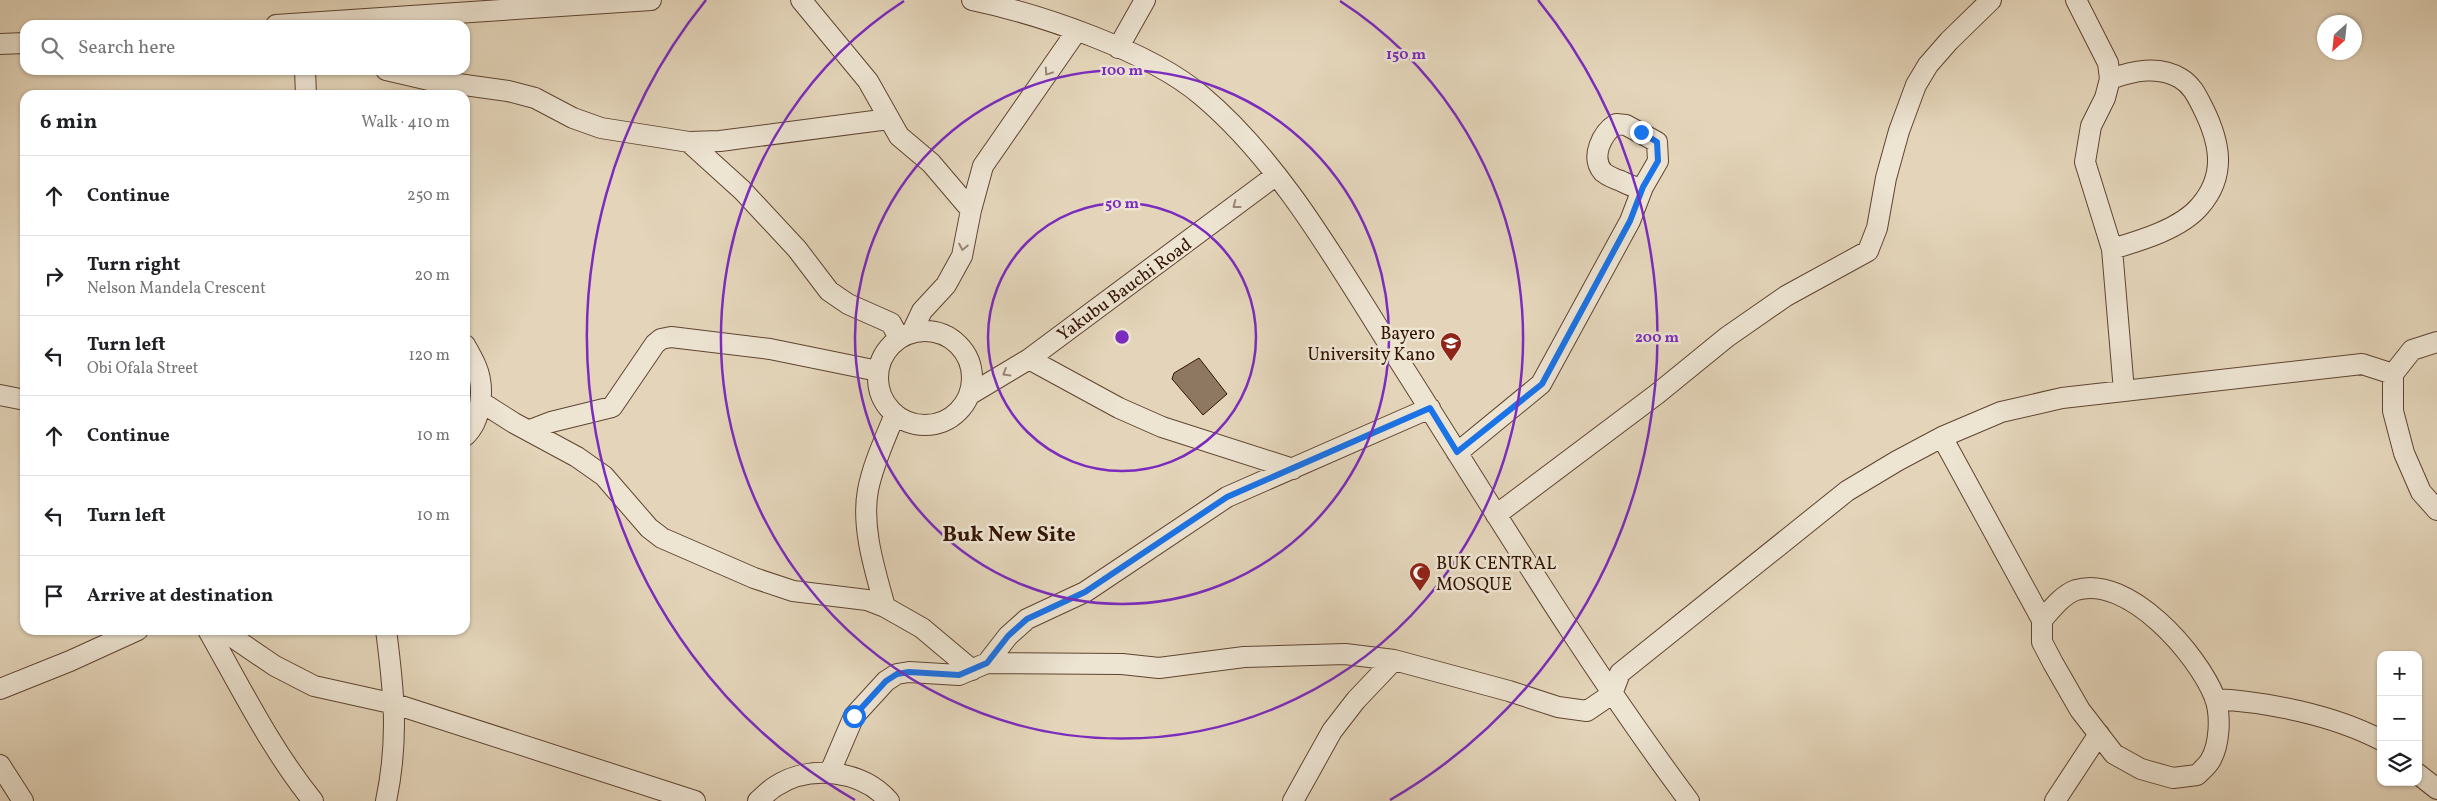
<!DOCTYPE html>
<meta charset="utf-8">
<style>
body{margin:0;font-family:Vollkorn,serif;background:#f6f6f6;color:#202124}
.controls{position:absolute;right:15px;bottom:15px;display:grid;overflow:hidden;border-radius:10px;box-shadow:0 1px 4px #0004}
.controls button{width:45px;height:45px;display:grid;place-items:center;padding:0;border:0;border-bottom:1px solid #e0e0e0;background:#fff;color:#202124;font:25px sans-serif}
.compass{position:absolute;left:2317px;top:15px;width:45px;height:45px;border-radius:50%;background:#fff;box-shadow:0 1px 4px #0004;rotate:207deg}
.stop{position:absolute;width:15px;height:15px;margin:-11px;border:4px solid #1a73e8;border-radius:50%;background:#fff}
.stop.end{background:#1a73e8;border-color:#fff;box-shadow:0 1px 5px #0008}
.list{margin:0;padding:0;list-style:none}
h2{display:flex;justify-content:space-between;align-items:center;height:65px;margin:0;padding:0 20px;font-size:21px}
h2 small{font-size:16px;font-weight:400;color:#757577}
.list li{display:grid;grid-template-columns:32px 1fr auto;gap:15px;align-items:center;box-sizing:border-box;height:80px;padding:0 20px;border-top:1px solid #e0e0e0}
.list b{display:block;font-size:19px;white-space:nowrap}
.list p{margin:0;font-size:16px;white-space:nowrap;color:#757577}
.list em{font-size:16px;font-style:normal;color:#757577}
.icon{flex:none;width:28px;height:28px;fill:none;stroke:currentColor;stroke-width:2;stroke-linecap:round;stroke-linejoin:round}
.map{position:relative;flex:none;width:2437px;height:801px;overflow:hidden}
.search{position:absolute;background:#fff;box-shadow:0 1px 4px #0004;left:20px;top:20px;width:450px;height:55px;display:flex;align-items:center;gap:12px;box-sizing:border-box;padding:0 18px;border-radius:15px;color:#757577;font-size:19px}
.panel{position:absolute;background:#fff;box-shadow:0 1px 4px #0004;left:20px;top:90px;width:450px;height:545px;border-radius:15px}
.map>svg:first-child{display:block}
.building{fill:#8f7862;stroke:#331403}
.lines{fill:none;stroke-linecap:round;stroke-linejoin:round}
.minor-casing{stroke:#5f4431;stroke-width:22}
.minor{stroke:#ede4d2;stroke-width:20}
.oneway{stroke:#998675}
.route{stroke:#1a73e8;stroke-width:6}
.ring{fill:none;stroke:#7b2cbf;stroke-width:2.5}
.labels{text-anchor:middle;stroke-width:5;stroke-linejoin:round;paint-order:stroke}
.street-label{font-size:18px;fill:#331403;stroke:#ede4d2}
.poi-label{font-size:18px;fill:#331403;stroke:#ede4d2;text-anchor:end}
.district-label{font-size:22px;font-weight:bold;fill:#331403;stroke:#ede4d2}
.centre{fill:#7b2cbf;stroke:#ede4d2;stroke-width:2.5}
.ring-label{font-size:15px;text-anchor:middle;font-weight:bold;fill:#7b2cbf;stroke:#ede4d2;stroke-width:5;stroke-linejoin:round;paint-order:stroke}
</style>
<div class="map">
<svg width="2437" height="801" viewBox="0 0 2437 801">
<rect width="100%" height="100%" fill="#e4d5ba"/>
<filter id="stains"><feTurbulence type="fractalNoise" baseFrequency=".004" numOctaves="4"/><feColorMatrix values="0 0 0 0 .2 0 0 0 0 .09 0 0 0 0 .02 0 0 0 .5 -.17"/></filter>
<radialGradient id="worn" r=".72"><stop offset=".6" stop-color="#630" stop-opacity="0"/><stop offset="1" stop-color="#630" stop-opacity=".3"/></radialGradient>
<path class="building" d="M1199 358 1227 394 1203 415 1172 379 1174 373Z"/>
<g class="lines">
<g class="minor-casing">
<path id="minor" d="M801 0 868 81 899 136 931 163 971 210
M972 0C1039 14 1150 51 1202 96 1283 164 1341 270 1398 359 1493 508 1583 659 1689 801
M2076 0 2108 63 2110 79 2105 98 2091 126 2085 162 2112 249 2124 391
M276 25 651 0
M0 44 25 43
M1118 48 1145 0
M305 70 306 95
M386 70 429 80 508 91 535 98 573 118 601 128 689 142 720 141 889 119
M2110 79C2133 71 2158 65 2180 78 2192 85 2197 96 2203 108 2220 142 2227 175 2200 206 2181 229 2139 241 2112 249
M1616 124 1626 125 1657 142 1658 161 1643 187C1634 188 1629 185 1621 181 1615 179 1608 176 1603 172 1590 157 1602 133 1616 124Z
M689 142 742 190 797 249 829 291 848 304 891 323 899 338
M878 378a47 47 0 1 1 94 0a47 47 0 1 1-94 0Z
M912 332 922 311 946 285 962 256 971 210 983 166 1076 32
M2437 342 2412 350 2393 374V411L2404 453 2421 492 2437 510
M465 345C469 352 473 359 476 366 485 387 482 420 465 436
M1029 359 1119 408 1162 427 1293 469
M0 395 25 400
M969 395 1029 359 1275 176
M481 402 514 423 577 457 604 476 649 528 662 538 754 578 793 591 867 600 885 607 922 628 972 670
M530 430 551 422 612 407 655 344 661 339 671 337 770 349 878 371
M1942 437 2042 620V642L2053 663 2080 710 2114 754 2141 769 2173 778 2197 775C2201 771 2207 766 2210 761 2220 745 2221 715 2215 698 2198 654 2128 574 2076 590 2062 595 2051 610 2042 620
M1457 453 1541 384 1630 221 1643 187
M1496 515 1657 394 1727 337 1786 296 1868 251 1877 228 1886 178 1899 131 1916 85 1928 65 1949 41 1991 0
M885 607C875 570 861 528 868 490 873 464 885 439 895 414
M208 630C241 688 271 749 313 801
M222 630 275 666 314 686 395 704 695 801
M386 630C394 691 399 740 386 801
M987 663 1008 636 1027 619 1085 592 1227 497 1430 408
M0 689 70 661 138 630
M2215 699C2268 702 2333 715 2381 740
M0 765 23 801
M830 772 854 716 886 681 897 674 909 672 959 675 987 663 1122 664 1159 668 1244 657 1345 654 1394 660 1509 691 1558 707 1587 711 1612 694 1620 673 1847 491 1897 461 1942 437 2001 412 2062 398 2362 364 2393 374
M2418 774 2437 789
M758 801C764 796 769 790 776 786 810 764 862 770 889 801
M1293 801 1332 731 1356 700 1394 660
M2055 801 2099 734"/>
</g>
<use href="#minor" class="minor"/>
</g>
<defs><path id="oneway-chevron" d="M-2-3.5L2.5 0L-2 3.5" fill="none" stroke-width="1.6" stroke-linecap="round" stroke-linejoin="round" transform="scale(1.25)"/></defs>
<g class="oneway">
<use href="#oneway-chevron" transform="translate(1048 72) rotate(124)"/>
<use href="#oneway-chevron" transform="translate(1236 205) rotate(143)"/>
<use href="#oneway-chevron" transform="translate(963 247) rotate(101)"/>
<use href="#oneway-chevron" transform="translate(1006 373) rotate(149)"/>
</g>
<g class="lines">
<path class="route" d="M854 716 886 681 897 674 909 672 959 675 987 663 1008 636 1027 619 1085 592 1227 497 1430 408 1457 452 1542 384 1630 221 1643 187 1658 161 1657 142 1641 132"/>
</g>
<g class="ring">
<circle cx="1122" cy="337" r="134"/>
<circle cx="1122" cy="337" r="267"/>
<path d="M1340 1A401 401 0 1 1 904 1"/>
<path d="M855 800A535 535 0 0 1 706 0M1538 0A535 535 0 0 1 1390 800"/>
</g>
<defs>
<g id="university-pin" transform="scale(1.125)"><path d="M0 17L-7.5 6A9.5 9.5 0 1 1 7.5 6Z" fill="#8f2418" stroke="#ede4d2"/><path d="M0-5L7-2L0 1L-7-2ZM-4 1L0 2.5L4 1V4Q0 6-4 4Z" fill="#fff"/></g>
<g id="mosque-pin" transform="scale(1.125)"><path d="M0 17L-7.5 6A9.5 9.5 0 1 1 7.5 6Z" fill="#8f2418" stroke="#ede4d2"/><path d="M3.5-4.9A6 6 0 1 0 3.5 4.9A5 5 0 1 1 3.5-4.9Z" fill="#fff"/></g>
</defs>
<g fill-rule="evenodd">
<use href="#university-pin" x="1451" y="343"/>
<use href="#mosque-pin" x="1420" y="573"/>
</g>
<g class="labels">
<g class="street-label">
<text transform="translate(1124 289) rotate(-36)" y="6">Yakubu Bauchi Road</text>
</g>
<g class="poi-label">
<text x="1435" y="339">Bayero<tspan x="1435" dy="21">University Kano</tspan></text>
<text x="1436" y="569" text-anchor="start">BUK CENTRAL<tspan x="1436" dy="21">MOSQUE</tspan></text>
</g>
<g class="district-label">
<text x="1009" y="541">Buk New Site</text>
</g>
</g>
<circle cx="1122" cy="337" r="8" class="centre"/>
<g class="ring-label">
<text x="1406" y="59">150 m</text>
<text x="1122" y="75">100 m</text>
<text x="1122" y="208">50 m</text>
<text x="1657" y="342">200 m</text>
</g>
<rect width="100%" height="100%" filter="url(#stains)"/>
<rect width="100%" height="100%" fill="url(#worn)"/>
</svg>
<div class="controls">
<button>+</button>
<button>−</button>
<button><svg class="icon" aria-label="layers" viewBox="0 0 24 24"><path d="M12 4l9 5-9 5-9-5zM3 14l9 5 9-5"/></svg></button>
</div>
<svg class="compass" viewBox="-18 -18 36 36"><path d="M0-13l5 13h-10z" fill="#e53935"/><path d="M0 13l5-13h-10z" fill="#757577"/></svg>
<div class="stop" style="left:854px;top:716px"></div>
<div class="stop end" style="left:1641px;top:132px"></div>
<div class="search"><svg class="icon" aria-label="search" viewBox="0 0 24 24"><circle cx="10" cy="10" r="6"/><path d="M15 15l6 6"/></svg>Search here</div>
<section class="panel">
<h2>6 min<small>Walk · 410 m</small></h2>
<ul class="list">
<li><svg class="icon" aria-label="ahead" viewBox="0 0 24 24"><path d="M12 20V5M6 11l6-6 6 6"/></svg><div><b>Continue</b></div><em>250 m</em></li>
<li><svg class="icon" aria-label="right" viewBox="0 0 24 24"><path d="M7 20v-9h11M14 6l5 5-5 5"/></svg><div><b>Turn right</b><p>Nelson Mandela Crescent</p></div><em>20 m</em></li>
<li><svg class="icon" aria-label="left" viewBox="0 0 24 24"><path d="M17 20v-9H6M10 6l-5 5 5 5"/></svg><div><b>Turn left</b><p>Obi Ofala Street</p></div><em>120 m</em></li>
<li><svg class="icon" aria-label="ahead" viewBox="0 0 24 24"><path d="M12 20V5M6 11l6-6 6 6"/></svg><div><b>Continue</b></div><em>10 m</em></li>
<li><svg class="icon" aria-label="left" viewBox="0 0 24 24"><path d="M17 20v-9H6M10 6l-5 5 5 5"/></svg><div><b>Turn left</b></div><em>10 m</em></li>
<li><svg class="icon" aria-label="arrive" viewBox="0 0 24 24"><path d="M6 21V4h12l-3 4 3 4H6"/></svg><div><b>Arrive at destination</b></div></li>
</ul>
</section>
</div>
